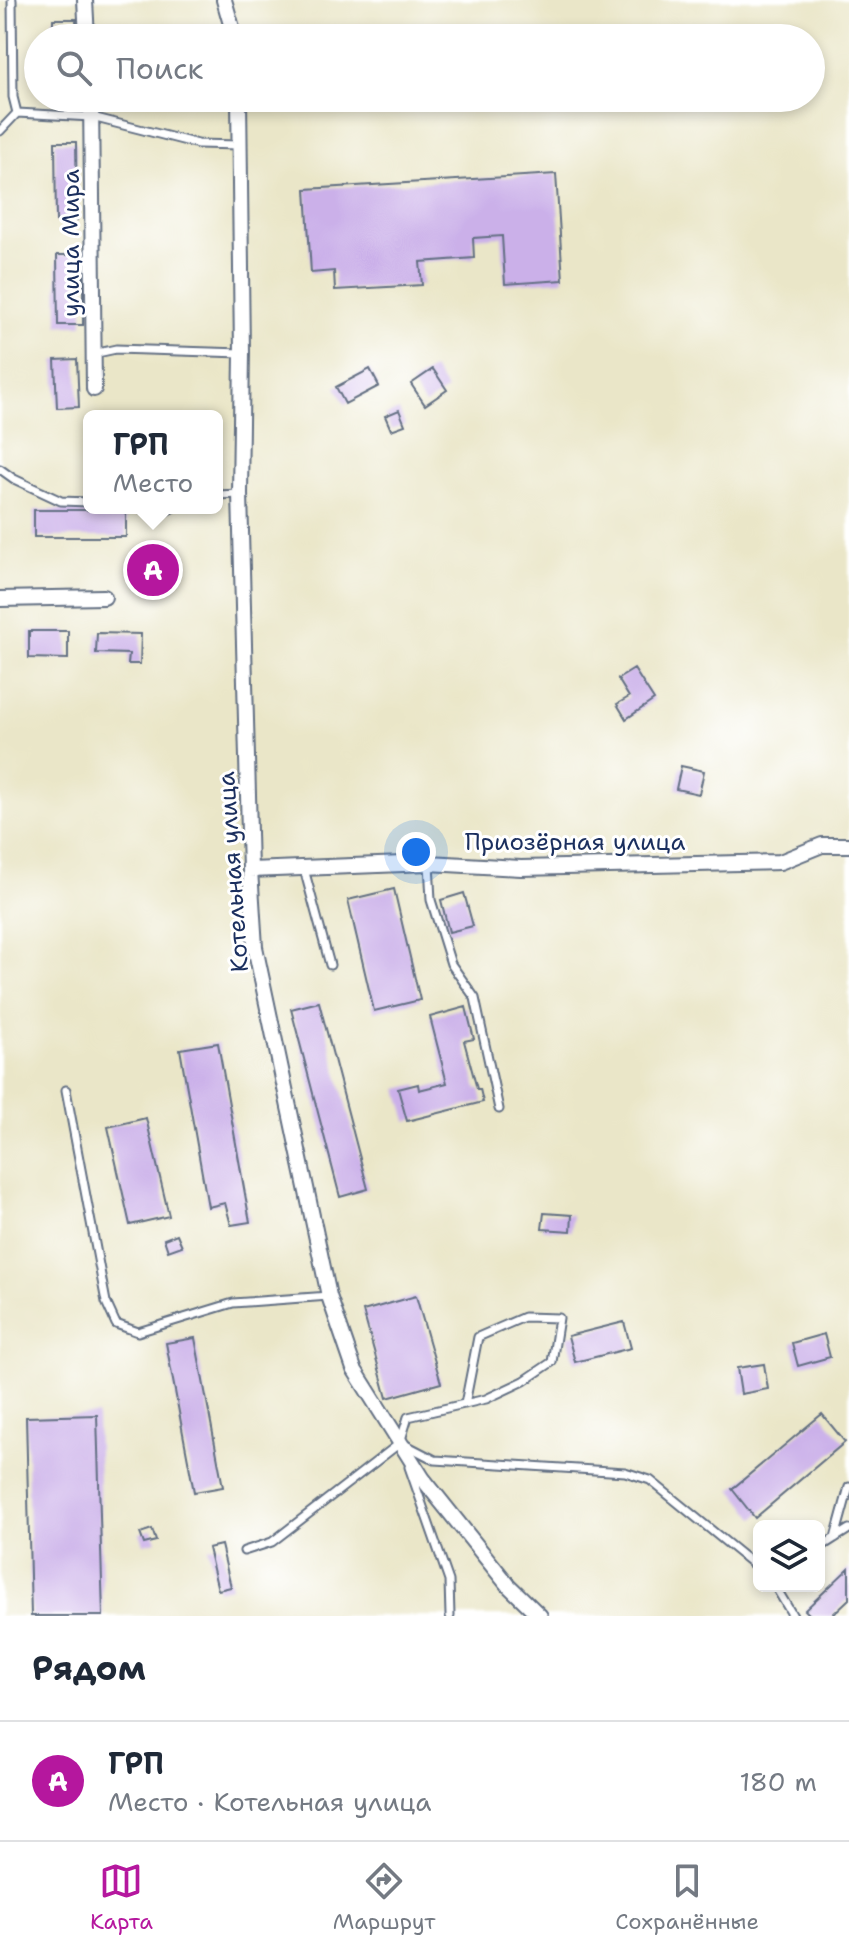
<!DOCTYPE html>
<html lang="ru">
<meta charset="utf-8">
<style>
body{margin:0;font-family:"Shantell Sans",sans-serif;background:#f2f2f3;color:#1f2937}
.controls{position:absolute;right:24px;bottom:24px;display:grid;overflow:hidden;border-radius:12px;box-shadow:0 4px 12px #0003}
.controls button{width:72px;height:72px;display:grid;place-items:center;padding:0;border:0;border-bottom:2px solid #e0e1e3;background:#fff;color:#1f2937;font:40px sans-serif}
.you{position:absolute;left:416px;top:852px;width:28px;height:28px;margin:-20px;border:6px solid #fff;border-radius:50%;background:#1a73e8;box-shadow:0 0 0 12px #1a73e833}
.badge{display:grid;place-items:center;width:52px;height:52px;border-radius:50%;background:#b5179e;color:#fff;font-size:26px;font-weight:700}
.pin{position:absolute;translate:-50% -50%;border:4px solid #fff;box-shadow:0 2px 8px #0006}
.popup{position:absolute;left:83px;top:410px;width:140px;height:104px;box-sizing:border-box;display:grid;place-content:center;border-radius:12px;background:#fff;filter:drop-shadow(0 2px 6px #0005);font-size:26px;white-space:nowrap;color:#747a83}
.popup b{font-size:30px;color:#1f2937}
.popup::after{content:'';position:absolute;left:50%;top:100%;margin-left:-16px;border:16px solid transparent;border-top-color:#fff}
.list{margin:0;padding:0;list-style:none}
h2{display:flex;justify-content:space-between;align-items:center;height:104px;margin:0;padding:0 32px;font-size:34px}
h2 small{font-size:26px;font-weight:400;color:#747a83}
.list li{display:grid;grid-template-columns:52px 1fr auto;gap:24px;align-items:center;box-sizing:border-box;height:120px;padding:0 32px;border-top:2px solid #e0e1e3}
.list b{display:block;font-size:30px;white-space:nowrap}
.list p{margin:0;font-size:26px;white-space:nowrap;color:#747a83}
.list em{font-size:26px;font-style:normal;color:#747a83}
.icon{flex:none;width:44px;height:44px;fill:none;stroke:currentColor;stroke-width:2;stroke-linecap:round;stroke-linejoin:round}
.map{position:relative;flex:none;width:849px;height:1616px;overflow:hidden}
.search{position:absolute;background:#fff;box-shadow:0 4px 12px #0003;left:24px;right:24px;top:24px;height:88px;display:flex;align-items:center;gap:20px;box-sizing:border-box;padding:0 28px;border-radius:44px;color:#747a83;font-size:30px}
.sheet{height:224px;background:#fff}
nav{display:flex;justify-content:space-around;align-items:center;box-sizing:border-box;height:112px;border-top:2px solid #e0e1e3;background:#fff;font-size:22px;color:#747a83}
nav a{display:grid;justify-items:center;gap:4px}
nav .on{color:#b5179e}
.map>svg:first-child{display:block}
.building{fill:#cbb0e9}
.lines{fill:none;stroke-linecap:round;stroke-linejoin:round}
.service-casing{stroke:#636f83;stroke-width:11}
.minor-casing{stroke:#636f83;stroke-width:18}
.service{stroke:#fff;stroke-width:7}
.minor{stroke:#fff;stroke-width:14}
.labels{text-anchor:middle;stroke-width:6;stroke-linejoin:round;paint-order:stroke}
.street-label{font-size:24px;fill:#1b2f5e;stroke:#fff}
</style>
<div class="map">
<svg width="849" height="1616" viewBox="0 0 849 1616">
<rect width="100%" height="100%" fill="#fff"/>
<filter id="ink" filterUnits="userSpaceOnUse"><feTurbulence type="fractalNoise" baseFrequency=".0125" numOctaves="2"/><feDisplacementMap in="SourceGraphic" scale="16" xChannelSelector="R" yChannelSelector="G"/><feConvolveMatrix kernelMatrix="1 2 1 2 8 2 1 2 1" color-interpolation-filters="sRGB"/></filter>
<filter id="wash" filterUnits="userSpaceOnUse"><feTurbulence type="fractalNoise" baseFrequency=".006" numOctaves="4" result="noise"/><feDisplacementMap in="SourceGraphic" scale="32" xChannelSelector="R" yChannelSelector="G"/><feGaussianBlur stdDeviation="1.8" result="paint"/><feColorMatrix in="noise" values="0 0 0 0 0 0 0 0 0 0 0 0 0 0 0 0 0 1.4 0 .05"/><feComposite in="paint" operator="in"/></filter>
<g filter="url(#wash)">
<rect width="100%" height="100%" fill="#eae6c8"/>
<g id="blocks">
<path class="building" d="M53 19H76L77 38H53Z
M55 142H76L77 220 56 221Z
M556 174 563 280 505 284 502 236 473 238 474 258 420 262 422 285 335 290 334 271 311 273 306 189Z
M57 255H83V325H58Z
M77 359 79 407 57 408 55 360Z
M370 369 379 386 345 404 336 387Z
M433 369 447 390 425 405 411 384Z
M399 410 405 425 391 430 385 416Z
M34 510H126V537H34Z
M145 561H162V579H144Z
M29 631H68V659L29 658Z
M97 633 141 634 140 664H128L129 654 96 653Z
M634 669 654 700 626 719 617 704 629 697 618 679Z
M681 766 704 771 699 794 676 789Z
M394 889 420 1000 374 1011 348 900Z
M464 893 473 926 449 932 441 900Z
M319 1002 368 1189 340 1197 291 1009Z
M466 1007 474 1039 464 1041 477 1089H480L483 1102 407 1121 398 1089 418 1084 419 1090 447 1083 430 1017Z
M218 1043 250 1222 231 1225 225 1203 208 1207 180 1049Z
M146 1118 169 1216 130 1225 108 1127Z
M544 1213 572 1215 571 1231 542 1229Z
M177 1234 182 1246 168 1251 164 1239Z
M416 1296 441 1383 387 1398 363 1311Z
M624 1322 631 1348 575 1362 568 1336Z
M824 1334 830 1357 798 1366 792 1343Z
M195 1338 223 1487 194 1492 166 1343Z
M764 1364 768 1389 741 1394 737 1368Z
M822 1414 845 1442 755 1518 732 1489Z
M97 1415 103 1616H31L26 1417Z
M152 1529 156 1541 144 1544 140 1533Z
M221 1545 231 1587 218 1590 208 1548Z
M849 1568V1599L831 1616H811L805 1610Z"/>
</g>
</g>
<g filter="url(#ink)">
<use href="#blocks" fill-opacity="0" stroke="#636f83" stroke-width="2"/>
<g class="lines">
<g class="service-casing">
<path id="service" d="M12 0 13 97 17 113 92 117 198 144 239 145
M0 131 17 113
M93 354 116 349 242 353
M0 469 14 479 61 501 89 502
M217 495 240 494
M139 508 161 513 172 508
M429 863 431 900 451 964 475 998 499 1109
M304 869 330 965
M66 1090 106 1302 116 1324 138 1332 233 1303 329 1296
M406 1445 435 1460 625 1472 650 1480 759 1569
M409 1467 449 1581 450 1616
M835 1538 849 1487
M819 1548 849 1529
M244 1551 272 1542 400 1443 408 1417 486 1399 524 1381 552 1362 559 1318 524 1317 478 1337 465 1404
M775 1586 793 1616"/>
</g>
<g class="minor-casing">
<path id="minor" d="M85 0 87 38
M224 0 235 38
M91 98 94 389
M239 98 242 353 240 494 250 870 255 947 329 1296 354 1369 423 1479 508 1585 540 1616
M0 599 104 597
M250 870 429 863 521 868 780 862 822 845H849"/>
</g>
<use href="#service" class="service"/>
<use href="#minor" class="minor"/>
</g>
</g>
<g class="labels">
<g class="street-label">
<text transform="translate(71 243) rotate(-90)" y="8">улица Мира</text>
<text x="575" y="850">Приозёрная улица</text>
<text transform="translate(233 872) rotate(-94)" y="8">Котельная улица</text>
</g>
</g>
</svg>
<div class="controls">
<button><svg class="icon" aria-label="layers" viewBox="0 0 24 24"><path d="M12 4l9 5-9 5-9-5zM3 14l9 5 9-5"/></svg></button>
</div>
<div class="you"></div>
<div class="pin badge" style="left:153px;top:570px">A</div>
<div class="popup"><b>ГРП</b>Место</div>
<div class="search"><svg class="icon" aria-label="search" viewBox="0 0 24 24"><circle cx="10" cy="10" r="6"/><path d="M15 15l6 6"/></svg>Поиск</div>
</div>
<section class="sheet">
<h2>Рядом<small></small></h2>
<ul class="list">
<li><span class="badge">A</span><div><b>ГРП</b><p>Место · Котельная улица</p></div><em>180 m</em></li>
</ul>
</section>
<nav>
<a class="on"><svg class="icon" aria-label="map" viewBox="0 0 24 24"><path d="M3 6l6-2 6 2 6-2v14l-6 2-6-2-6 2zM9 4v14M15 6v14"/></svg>Карта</a>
<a><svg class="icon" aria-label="directions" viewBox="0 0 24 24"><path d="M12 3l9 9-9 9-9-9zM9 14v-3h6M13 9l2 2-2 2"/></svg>Маршрут</a>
<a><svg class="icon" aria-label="saved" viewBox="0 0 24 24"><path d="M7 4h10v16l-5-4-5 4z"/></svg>Сохранённые</a>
</nav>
